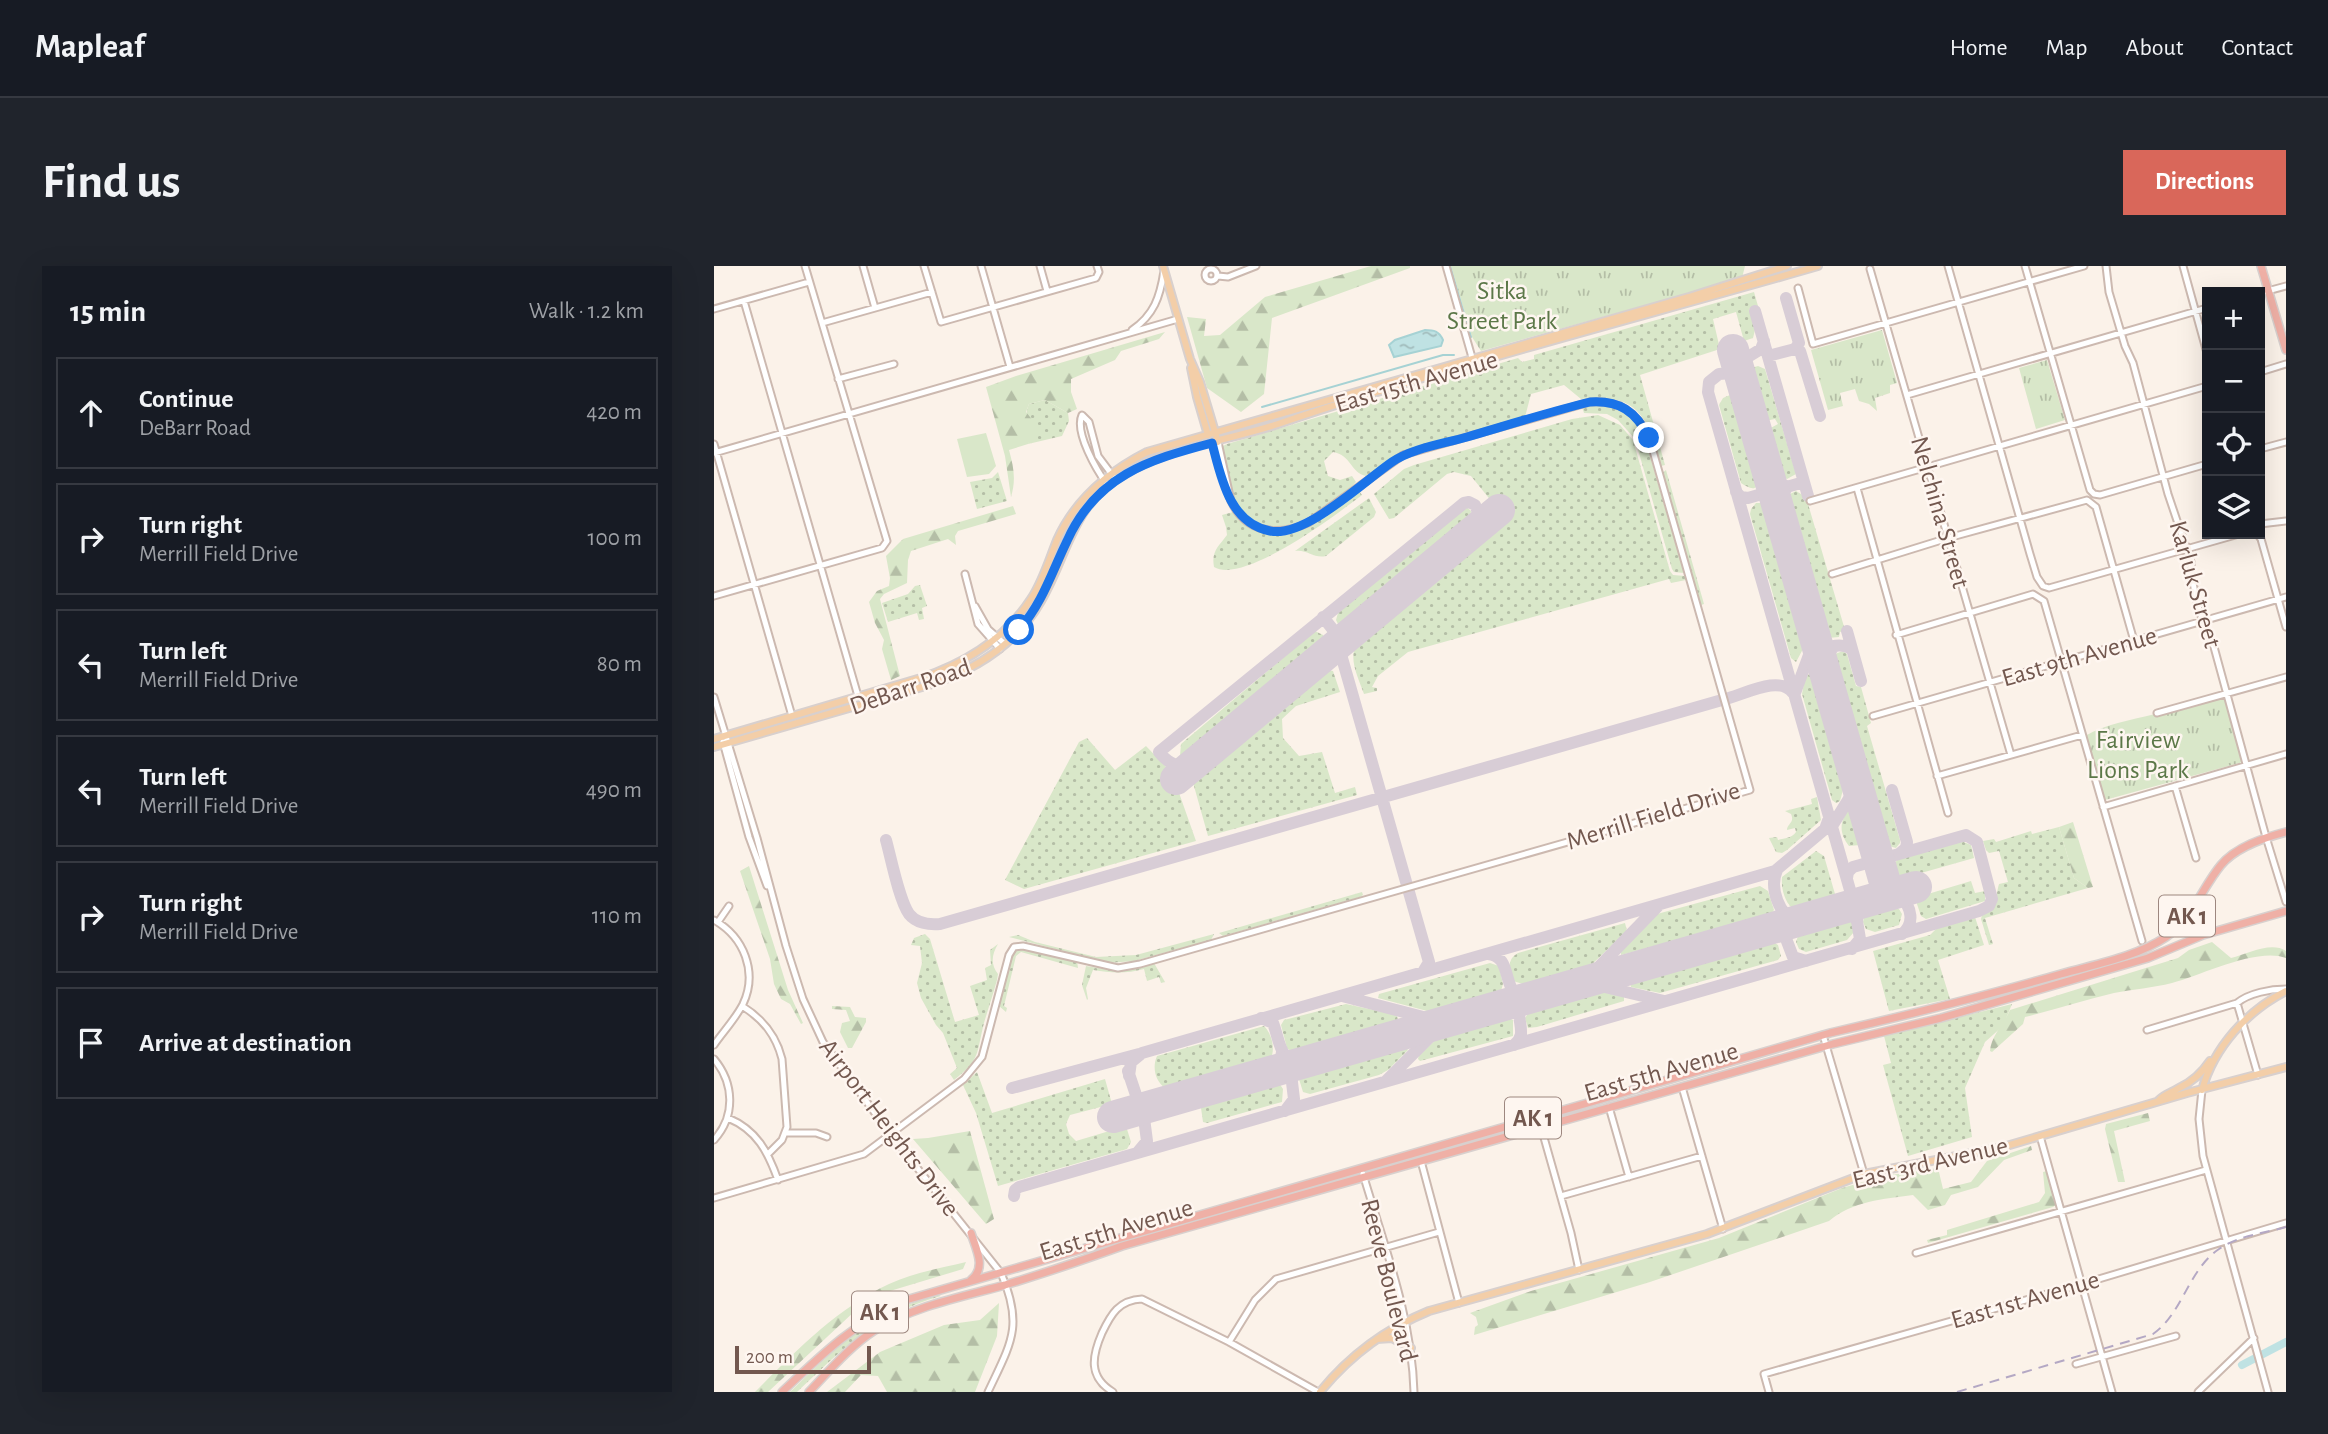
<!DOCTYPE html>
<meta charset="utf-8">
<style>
body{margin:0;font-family:"Alegreya Sans",sans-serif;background:#20242c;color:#f1f3f6}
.controls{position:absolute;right:21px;top:21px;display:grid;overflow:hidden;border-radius:0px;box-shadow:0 7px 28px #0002}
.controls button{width:63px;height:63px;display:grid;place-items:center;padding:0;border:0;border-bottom:2px solid #363941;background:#171b24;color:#f1f3f6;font:35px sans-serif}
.scale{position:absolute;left:21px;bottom:18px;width:136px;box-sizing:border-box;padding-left:7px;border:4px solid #73584f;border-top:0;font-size:19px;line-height:24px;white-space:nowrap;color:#73584f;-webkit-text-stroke:5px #fef6f0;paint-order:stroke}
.stop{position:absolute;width:21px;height:21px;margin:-16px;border:5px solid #1a73e8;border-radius:50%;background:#fff}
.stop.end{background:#1a73e8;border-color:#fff;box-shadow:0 2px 7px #0008}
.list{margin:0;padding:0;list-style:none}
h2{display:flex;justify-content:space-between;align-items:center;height:91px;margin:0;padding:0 28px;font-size:30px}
h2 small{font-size:23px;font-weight:400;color:#9ea1a6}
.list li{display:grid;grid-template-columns:46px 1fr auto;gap:21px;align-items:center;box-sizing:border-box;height:112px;margin:0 14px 14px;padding:0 14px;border:2px solid #363941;border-radius:0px}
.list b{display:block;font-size:26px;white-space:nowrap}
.list p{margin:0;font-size:23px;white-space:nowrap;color:#9ea1a6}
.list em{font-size:23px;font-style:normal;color:#9ea1a6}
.icon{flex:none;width:38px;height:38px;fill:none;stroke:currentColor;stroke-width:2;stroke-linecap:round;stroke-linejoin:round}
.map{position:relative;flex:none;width:1572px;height:1126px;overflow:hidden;border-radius:0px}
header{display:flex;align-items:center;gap:42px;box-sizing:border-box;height:98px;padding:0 35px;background:#171b24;border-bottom:2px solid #363941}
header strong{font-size:33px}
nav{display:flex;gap:38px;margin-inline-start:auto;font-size:24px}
.intro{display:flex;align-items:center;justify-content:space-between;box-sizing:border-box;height:168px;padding:0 42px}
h1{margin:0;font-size:49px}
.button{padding:18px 32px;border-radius:0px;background:#d9675a;color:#fff;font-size:24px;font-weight:700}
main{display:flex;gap:42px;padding:0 42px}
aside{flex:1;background:#171b24;border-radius:0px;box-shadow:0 7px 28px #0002}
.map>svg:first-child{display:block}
.grass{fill:url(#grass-dots)}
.forest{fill:url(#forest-firs)}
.park{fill:url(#park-tufts)}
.garden{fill:#d9e7c9}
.water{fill:url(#water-ripples);stroke:#a6d2d4;stroke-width:2}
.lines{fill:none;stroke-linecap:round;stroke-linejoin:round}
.stream{stroke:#a6d2d4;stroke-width:2}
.river{stroke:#bfe2e3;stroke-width:8}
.taxiway{stroke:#d8cdd6;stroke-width:12}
.runway{stroke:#d8cdd6;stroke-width:32}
.minor-casing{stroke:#ccb9b0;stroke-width:9}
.major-casing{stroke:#d8d0ce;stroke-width:10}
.highway-casing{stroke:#d8d0ce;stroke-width:10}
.minor{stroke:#fff;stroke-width:5}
.major{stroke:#f3cea8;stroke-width:6}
.highway{stroke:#efb0a6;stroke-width:7}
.rail{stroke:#b4a8c4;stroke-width:2;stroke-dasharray:10 7;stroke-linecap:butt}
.route{stroke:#1a73e8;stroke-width:9}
.labels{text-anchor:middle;stroke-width:5;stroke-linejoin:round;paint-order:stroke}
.shield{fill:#fef6f0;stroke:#9d877f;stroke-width:2}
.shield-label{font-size:24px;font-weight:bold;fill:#73584f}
.park-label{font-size:26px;fill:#5c7848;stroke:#fef6f0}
.street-label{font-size:26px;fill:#73584f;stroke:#fef6f0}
</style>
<header>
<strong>Mapleaf</strong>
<nav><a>Home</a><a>Map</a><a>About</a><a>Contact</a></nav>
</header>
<div class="intro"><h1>Find us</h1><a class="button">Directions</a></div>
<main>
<aside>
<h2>15 min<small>Walk · 1.2 km</small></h2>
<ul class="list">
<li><svg class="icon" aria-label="ahead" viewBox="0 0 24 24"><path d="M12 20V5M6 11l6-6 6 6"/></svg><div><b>Continue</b><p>DeBarr Road</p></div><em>420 m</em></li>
<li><svg class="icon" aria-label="right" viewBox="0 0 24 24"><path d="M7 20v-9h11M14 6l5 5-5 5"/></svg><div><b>Turn right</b><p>Merrill Field Drive</p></div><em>100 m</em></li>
<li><svg class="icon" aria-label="left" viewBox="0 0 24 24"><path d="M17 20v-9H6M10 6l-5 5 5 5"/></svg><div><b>Turn left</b><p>Merrill Field Drive</p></div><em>80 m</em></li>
<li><svg class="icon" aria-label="left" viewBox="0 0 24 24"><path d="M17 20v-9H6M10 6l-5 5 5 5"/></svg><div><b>Turn left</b><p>Merrill Field Drive</p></div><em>490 m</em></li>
<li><svg class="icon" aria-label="right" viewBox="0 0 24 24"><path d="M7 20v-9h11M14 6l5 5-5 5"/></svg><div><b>Turn right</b><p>Merrill Field Drive</p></div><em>110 m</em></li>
<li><svg class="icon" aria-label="arrive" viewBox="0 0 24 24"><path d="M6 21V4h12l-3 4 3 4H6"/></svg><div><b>Arrive at destination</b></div></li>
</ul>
</aside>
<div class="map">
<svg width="1572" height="1126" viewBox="0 0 1572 1126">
<defs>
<pattern id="grass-dots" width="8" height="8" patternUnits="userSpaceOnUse" patternTransform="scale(1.75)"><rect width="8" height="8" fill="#d9e7c9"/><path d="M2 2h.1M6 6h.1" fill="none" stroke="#b4bea6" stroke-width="1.8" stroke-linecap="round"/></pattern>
<pattern id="forest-firs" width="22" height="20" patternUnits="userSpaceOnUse" patternTransform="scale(1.75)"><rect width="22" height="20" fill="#d9e7c9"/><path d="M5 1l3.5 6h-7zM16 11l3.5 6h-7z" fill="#b4bea6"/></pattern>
<pattern id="park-tufts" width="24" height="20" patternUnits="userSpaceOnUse" patternTransform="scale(1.75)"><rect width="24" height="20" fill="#d9e7c9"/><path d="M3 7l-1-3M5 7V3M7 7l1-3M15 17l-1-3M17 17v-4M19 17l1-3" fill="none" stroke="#b4bea6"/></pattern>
<pattern id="water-ripples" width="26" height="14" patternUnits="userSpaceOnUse" patternTransform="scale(1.75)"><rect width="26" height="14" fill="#bfe2e3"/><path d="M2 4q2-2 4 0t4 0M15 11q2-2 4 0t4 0" fill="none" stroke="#a0baba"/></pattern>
</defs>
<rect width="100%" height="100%" fill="#fbf2e9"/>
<path class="grass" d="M1040 26 1044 40 1035 43 1041 64 1039 72 1030 75 1022 46 999 53 1006 83 926 109 951 199 947 200C933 150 925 127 867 133L850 119 817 128 811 151 691 185 652 210C637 207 637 189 619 186L610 195 614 210 626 214 638 210 642 216C635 224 625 230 617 236 590 256 552 278 526 242 516 228 513 202 509 185V180L513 178 804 92 808 96 820 93V89Z
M1044 100 1051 103 1082 208 1073 213 1065 207 1053 164 1064 158 1061 153 1051 155 1037 105V102Z
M1016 129 1022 132 1024 136 1047 214C1042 227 1035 222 1027 217L1005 139 1009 132Z
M331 134 354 147 355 155 348 170 314 178C319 164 308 152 315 138Z
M881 138 894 139 913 148 929 166 970 307 960 306 958 303 921 173 904 154 893 148 870 147 868 141Z
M884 149 906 159 919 174 956 305 959 309 971 310 972 314 957 317 955 313 694 386 664 410 658 421 663 422V425L650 428C644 411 633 391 644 376L791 252 757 210 740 206 733 208 680 252 675 253 660 228 690 203 700 199 858 153Z
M952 204 990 338 987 339 948 207Z
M284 206 293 235 263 243 256 216 278 212Z
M645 225 648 229C623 248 530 319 500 301 497 285 505 280 513 269L512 261 508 249 519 246C570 298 600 252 645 225Z
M1082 225 1092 231 1131 364 1126 366 1125 371 1114 372 1111 366 1074 235 1076 228Z
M655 232 662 246 660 251 612 290C600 293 593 283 581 285Z
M1042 237H1050L1055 242 1090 367 1089 383 1082 396 1077 392 1036 248 1037 243Z
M749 242H754L757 245 756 253 633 359 624 358 622 354 624 347Z
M206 319 213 340 208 342 210 353 205 354 203 347 174 356 168 337 194 328 201 320Z
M601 365 609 369 611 374 609 379 480 487 466 490 467 478Z
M1129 385 1133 388 1142 420 1147 421 1157 457 1153 460 1186 574V577L1182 582 1175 580 1170 572 1119 394 1121 388Z
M608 403 619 405 626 426 582 440 568 453 569 472 585 490 608 486 621 527 641 521 643 529 494 570 478 513Z
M1099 404 1103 410 1131 516 1126 535 1122 537 1118 534 1088 428 1091 412Z
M373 472 401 504 432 480 458 507 482 575 310 623 291 614 365 476Z
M1103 531 1107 554 1073 584 1068 587 1062 586 1055 572 1063 571 1064 574C1071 572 1078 572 1082 566L1081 562 1073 564C1073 558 1081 557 1077 548L1071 545 1098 538 1097 533Z
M1136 541 1139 542 1147 567 1146 579 1135 580C1124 566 1126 555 1136 541Z
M1345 561 1360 612 1374 622 1271 652 1279 678 1275 679 1267 653 1268 649C1284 642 1281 632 1285 618L1294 616 1285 585 1275 587 1272 584 1269 575 1280 573 1282 576 1317 565 1318 568Z
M1247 575 1257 579 1260 592 1186 613C1180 608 1178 601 1183 594Z
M1102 585 1110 590 1121 628 1118 631 1078 642C1070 635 1067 621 1068 611Z
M1257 615 1261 627 1271 625V635L1212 653 1207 650 1202 635 1204 631Z
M1046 620 1054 625 1060 644 1056 649 907 689V686L943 648Z
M648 626 649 629 646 631 509 670 505 667Z
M1179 640 1185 643 1188 648 1185 659 1161 666 1152 663 1149 656 1151 648Z
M1261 651 1270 679 1224 694 1236 733 1175 745 1159 685 1216 669 1222 663Z
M1132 653 1138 657 1140 666 1133 674 1092 686 1085 683 1082 676 1085 667Z
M911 657 913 665 875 701 809 718 799 715C796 703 792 694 804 687Z
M211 668 216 673 241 756 265 749 256 720 273 714 271 702 277 699 276 684 284 678C278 688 276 698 284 708L283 714C279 729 274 743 270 757 262 788 267 793 240 814L236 808 243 802 229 767 222 759 207 732 203 717 208 697 206 680 197 679 200 672Z
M500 668 497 674 420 695 394 697 295 671 304 669 321 676 382 691 422 689Z
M1059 676 1064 679 1067 690 1064 694 946 727 917 721 916 716Z
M305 683 363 695 364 702 307 686 302 690 290 740 293 742 292 746 285 740 297 689Z
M440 697 451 716 447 717 445 711 433 715 430 703C412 708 397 707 379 704L372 722 374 733 373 734 368 719 372 700 403 705Z
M776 697 785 700 789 718 787 725 717 746 664 732 665 728Z
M885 725 910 731V735L823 761 814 762 811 752 816 745Z
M632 738 683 749 684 755 578 786 573 782 567 759 570 754Z
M1298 738 1289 760 1271 776 1251 822 1258 871 1194 890 1169 799 1177 797 1170 770Z
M793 751 799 754V770L706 795 704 793 705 789 726 770Z
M550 760C558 768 562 784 556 794L451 822C441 815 438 801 443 790Z
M692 781 694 784 674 804 665 809 596 828 589 826 585 813 588 809Z
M263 806 278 847 391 813 398 838 356 849 352 858 355 868 362 875 412 860 417 876 413 883 284 920 262 847 249 819Z
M560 817H565L569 823 568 836 493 857 489 856 487 842 491 838Z
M225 1029 227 1030C162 1048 131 1081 83 1126H76C126 1078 155 1047 225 1029Z"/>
<path class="forest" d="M657 0H696V2L558 52 550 128 527 146 493 122 473 51 492 53 490 70 506 69 551 31Z
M451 66 445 73 407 85 401 94 357 113V126L363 143 354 147 331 134 315 138 312 146 324 161 314 178 295 184C300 202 302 214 297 231L291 190 272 121 302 110Z
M299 240 302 248 244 265 241 270 242 279 234 273 197 285 194 294 193 317 170 328 166 333 186 410 177 414 168 383 170 374 161 357 155 336 163 325 175 320 176 312 172 290 189 273Z
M1359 556 1379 621 1374 622 1360 612 1345 561Z
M35 600 74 724 89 757 87 758 76 738 67 733 60 718 56 693 26 605Z
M1498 676 1517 692C1534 688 1557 675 1572 685V692C1543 681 1488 709 1458 717 1439 722 1419 723 1400 727 1370 734 1340 744 1311 751L1309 758 1278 786 1276 785C1277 770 1290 758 1296 744L1464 692 1475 684Z
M118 740 136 741 141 751 152 752V756L138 782H134L126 766 128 757 136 755 132 744 118 743Z
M1434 847 1436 855 1400 865 1411 916H1404L1391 863 1392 858Z
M256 865 280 953 272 958 199 873 214 872Z
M1317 880 1318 884 1290 894 1264 921 1237 929 1231 939 1214 944 1199 929C1169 933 1139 935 1115 955L936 1016 760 1069 761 1061 764 1059 762 1051 756 1047 817 1025 1005 972 1128 922 1170 910 1224 902 1229 923 1257 916 1273 895Z
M1333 905 1343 938 1339 941 1214 977 1213 974 1233 969V964L1325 936 1331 927 1329 906Z
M252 996 249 1003 176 1025 142 1044 54 1126H41C81 1086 122 1043 175 1018 199 1007 227 1002 252 996Z
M285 1037 283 1070 261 1126H173L164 1110 147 1109 131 1126H113L166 1086 230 1059 266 1054Z"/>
<path class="park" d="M737 0H1031L1028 12 767 85 758 71Z
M1168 64 1183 117 1176 119V127L1161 132 1163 145 1155 138 1145 135 1141 123 1126 127 1129 140 1114 144 1097 84Z
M1333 94 1351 154 1322 163 1305 102Z
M1510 430 1529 496 1391 534 1371 470C1392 458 1417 454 1441 448L1445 450Z"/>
<path class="garden" d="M272 167 282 200 275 208 253 211 243 173Z
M1449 488 1455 508 1432 515 1427 494Z"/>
<path class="water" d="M711 64C720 64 725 65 729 74L727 80 680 91 675 79 681 74Z"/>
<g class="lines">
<path class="stream" d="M736 0 757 71
M548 141 729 89H740"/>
<path class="river" d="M1528 1099 1572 1076"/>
<path class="taxiway" d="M1072 32 1085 77 1081 83
M1041 45 1094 230
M1054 90 1081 83 1086 85 1106 150
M1026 107 1029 94 1047 83 1050 75
M1028 115 1018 107 1005 108 995 116 994 126 1136 624 1143 633 1151 635 1145 642 1143 655
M1054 205 1061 217 1074 221
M1022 226 1027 231 1034 232 1090 216
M1064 241 1066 229 1074 221
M609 351 620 365 624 378 715 696 709 706
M1099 363 1107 377 1120 381
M1133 365 1147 415
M1111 405 1110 391 1120 381
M1081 427 1095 389C1106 383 1128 374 1138 384
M491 489C471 499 461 506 445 486L750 237 755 236 761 239 766 251 751 272
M1178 524 1193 576 1192 582 1186 587
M1118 560 1141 523 1142 513
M172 574C177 592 185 634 195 648 202 657 215 659 226 658L1015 432C1033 427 1066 409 1079 427
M1063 604C1055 622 1065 650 1083 655
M1174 629 1186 630C1198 641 1201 658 1188 668
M1124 643 1136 645 1143 655 1146 673 1138 683
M1056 663 1071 670 1079 691 1092 695
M774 688C795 690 790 713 800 727L815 732
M862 718 877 709 944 640
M862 718H878L950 735
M628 730 721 754H738
M783 741 797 742 805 750
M547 752 559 757C566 775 565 797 589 796
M800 779C813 769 804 758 805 743L815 732
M414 805 423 832 430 837 442 838
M557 805 566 798 568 786
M415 810 417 796 428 787 1061 605 1111 563 1115 552
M672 815 725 762 737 754
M298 822 425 788
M571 845 580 833 577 808 589 796
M423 887 433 875 430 852 442 838
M300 930 301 924 305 921 1265 645 1275 640 1278 633 1263 576 1252 569 1139 601 1134 606 1133 612"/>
<path class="runway" d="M1019 84 1170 613
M462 513 785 244
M399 851 1202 621"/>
<g class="minor-casing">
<path id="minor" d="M149 0 161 42
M210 0 227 56 382 12 385 6 383 0
M267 0 296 101
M326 0 333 25
M732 0 759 95
M1234 0 1316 288 1323 311 1329 320 1335 322 1525 268
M1311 0 1376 224 1380 228 1386 229 1493 198
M1392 0 1395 26 1411 80 1419 97 1454 228 1477 296C1478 323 1487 357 1500 381L1552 571 1572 636
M1469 0 1493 87
M491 9a6 6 0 1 1 12 0a6 6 0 1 1-12 0Z
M1156 3 1297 489
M504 10 514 11 542 0
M1084 22 1099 78 1370 0
M1546 27 1572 20
M30 35 144 430
M0 43 95 16
M108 57 218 26
M418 64C440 49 446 31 450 5
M1546 106 1572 98
M124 113 180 98
M1193 129 1493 42
M498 177 517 235 504 176
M0 178 78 450
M1546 183 1572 176
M0 187 464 53
M394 220C383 205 360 166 368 149L375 156 384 190 402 214
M1143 222 1234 547
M1096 235 1493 120
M1546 258 1572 255
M1543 268 1547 273 1572 361
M251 308 264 358 286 383
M1118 308 1234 272 1373 234 1382 241 1420 375
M0 330 168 282 173 275 91 0
M261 340 274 363 291 378
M1182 369 1319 328 1330 335 1428 675
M0 431 43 572 72 680 89 733 109 776 177 869 287 1007C310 1060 297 1077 274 1126
M1443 447 1572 411
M1159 450 1572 331
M9 476 35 571 53 620
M1223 510 1368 469
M1461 520 1482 592
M1389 541 1572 488
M0 654C30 671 44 706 29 738 22 752 9 766 0 779
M4 656 15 640
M1523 737 1544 809
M28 740C49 753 62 769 68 793L73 861 68 874 55 887
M1433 764 1523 737C1535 727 1557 723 1572 723
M1109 769 1150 908
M0 793C20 817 22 850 0 874
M968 821 1009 963
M1488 824 1485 853 1489 890 1554 1126
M895 841 915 911
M14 852C43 864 54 886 64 914
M827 861 857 967 865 1004
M72 867H102L113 871
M1326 870 1398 1126
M707 895 745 1037
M649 908C670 979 698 1051 700 1126
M847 930 988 890
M0 932 150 888 250 813 268 791 295 689 300 681 309 680 404 702 426 698 1036 524 935 171C922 145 905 134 876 136L689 189 594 257C565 270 532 268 517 235
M1202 987 1492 904
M515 1076 541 1034 562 1013 725 966
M1362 1098 1462 1070
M399 1126C374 1111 378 1090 388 1067 397 1048 405 1034 428 1033L515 1076 604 1126
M1055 1126 1050 1108 1368 1018 1572 957
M1484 1126 1540 1072"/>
</g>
<g class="major-casing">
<path id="major" d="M449 0 476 93 486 116 504 176
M477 102 483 131 494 169
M0 473 207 412C252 397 291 373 317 333 329 315 335 294 343 274 361 234 394 206 433 186L975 31 1073 0
M0 481 215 419C261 404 302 379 327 335 357 283 356 237 418 204 460 181 519 173 564 158 742 98 924 52 1104 0
M1488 824C1500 781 1533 745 1572 725
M1445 834C1451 828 1457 827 1465 822 1478 816 1488 807 1496 795
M663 1073 678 1072 697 1082
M606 1126C636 1089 671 1063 715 1045L993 968 1150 908 1289 881 1473 827 1572 801"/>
</g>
<g class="highway-casing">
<path id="highway" d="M1547 0 1572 84
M257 1014C273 1002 262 983 257 967
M68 1126C108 1088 141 1056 192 1034L1116 767C1194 749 1271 730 1347 708 1382 698 1422 691 1452 671 1478 653 1488 622 1507 599 1522 581 1549 572 1572 566
M95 1126C115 1105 136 1080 161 1064 200 1040 247 1031 291 1019 331 1007 369 994 408 980L1119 778 1227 752 1434 692 1489 669 1572 645"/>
</g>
<use href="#minor" class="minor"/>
<use href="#major" class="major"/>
<use href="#highway" class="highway"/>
<path class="rail" d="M1243 1126 1439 1068C1469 1047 1474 1004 1505 983 1523 970 1551 967 1572 961"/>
</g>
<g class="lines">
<path class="route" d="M305 364C329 336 337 308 353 275 382 210 434 194 498 177 507 211 515 257 556 265 591 272 649 216 678 196 699 182 729 178 753 171 794 159 835 146 876 136 905 134 922 145 935 172"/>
</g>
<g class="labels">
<g class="shield">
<rect x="1445" y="629.5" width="56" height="41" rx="5"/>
<rect x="791" y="831.5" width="56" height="41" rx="5"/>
<rect x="138" y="1025.5" width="56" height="41" rx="5"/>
</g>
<g class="shield-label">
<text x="1473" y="658">AK 1</text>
<text x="819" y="860">AK 1</text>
<text x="166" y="1054">AK 1</text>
</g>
<g class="park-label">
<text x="788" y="33">Sitka<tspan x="788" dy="30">Street Park</tspan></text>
<text x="1424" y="482">Fairview<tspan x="1424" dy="30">Lions Park</tspan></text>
</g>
<g class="street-label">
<text transform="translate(702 115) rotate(-16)" y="9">East 15th Avenue</text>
<text transform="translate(1227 246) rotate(74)" y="9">Nelchina Street</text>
<text transform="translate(1482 318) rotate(74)" y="9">Karluk Street</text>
<text transform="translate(1365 390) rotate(-16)" y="9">East 9th Avenue</text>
<text transform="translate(196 420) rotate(-19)" y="9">DeBarr Road</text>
<text transform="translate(939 549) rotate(-17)" y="9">Merrill Field Drive</text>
<text transform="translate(947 805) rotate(-16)" y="9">East 5th Avenue</text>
<text transform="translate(176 861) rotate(53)" y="9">Airport Heights Drive</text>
<text transform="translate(1216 896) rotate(-13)" y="9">East 3rd Avenue</text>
<text transform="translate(402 963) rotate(-17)" y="9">East 5th Avenue</text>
<text transform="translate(676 1014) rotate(76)" y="9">Reeve Boulevard</text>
<text transform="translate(1311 1033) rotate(-16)" y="9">East 1st Avenue</text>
</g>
</g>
</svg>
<div class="controls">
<button>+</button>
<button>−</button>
<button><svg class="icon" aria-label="locate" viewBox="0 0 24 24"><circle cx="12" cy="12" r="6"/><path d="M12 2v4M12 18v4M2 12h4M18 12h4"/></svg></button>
<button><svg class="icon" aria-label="layers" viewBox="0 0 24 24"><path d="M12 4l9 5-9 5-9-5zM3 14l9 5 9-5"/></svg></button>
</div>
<div class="scale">200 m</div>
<div class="stop" style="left:305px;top:364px"></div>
<div class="stop end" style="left:935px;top:172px"></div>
</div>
</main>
